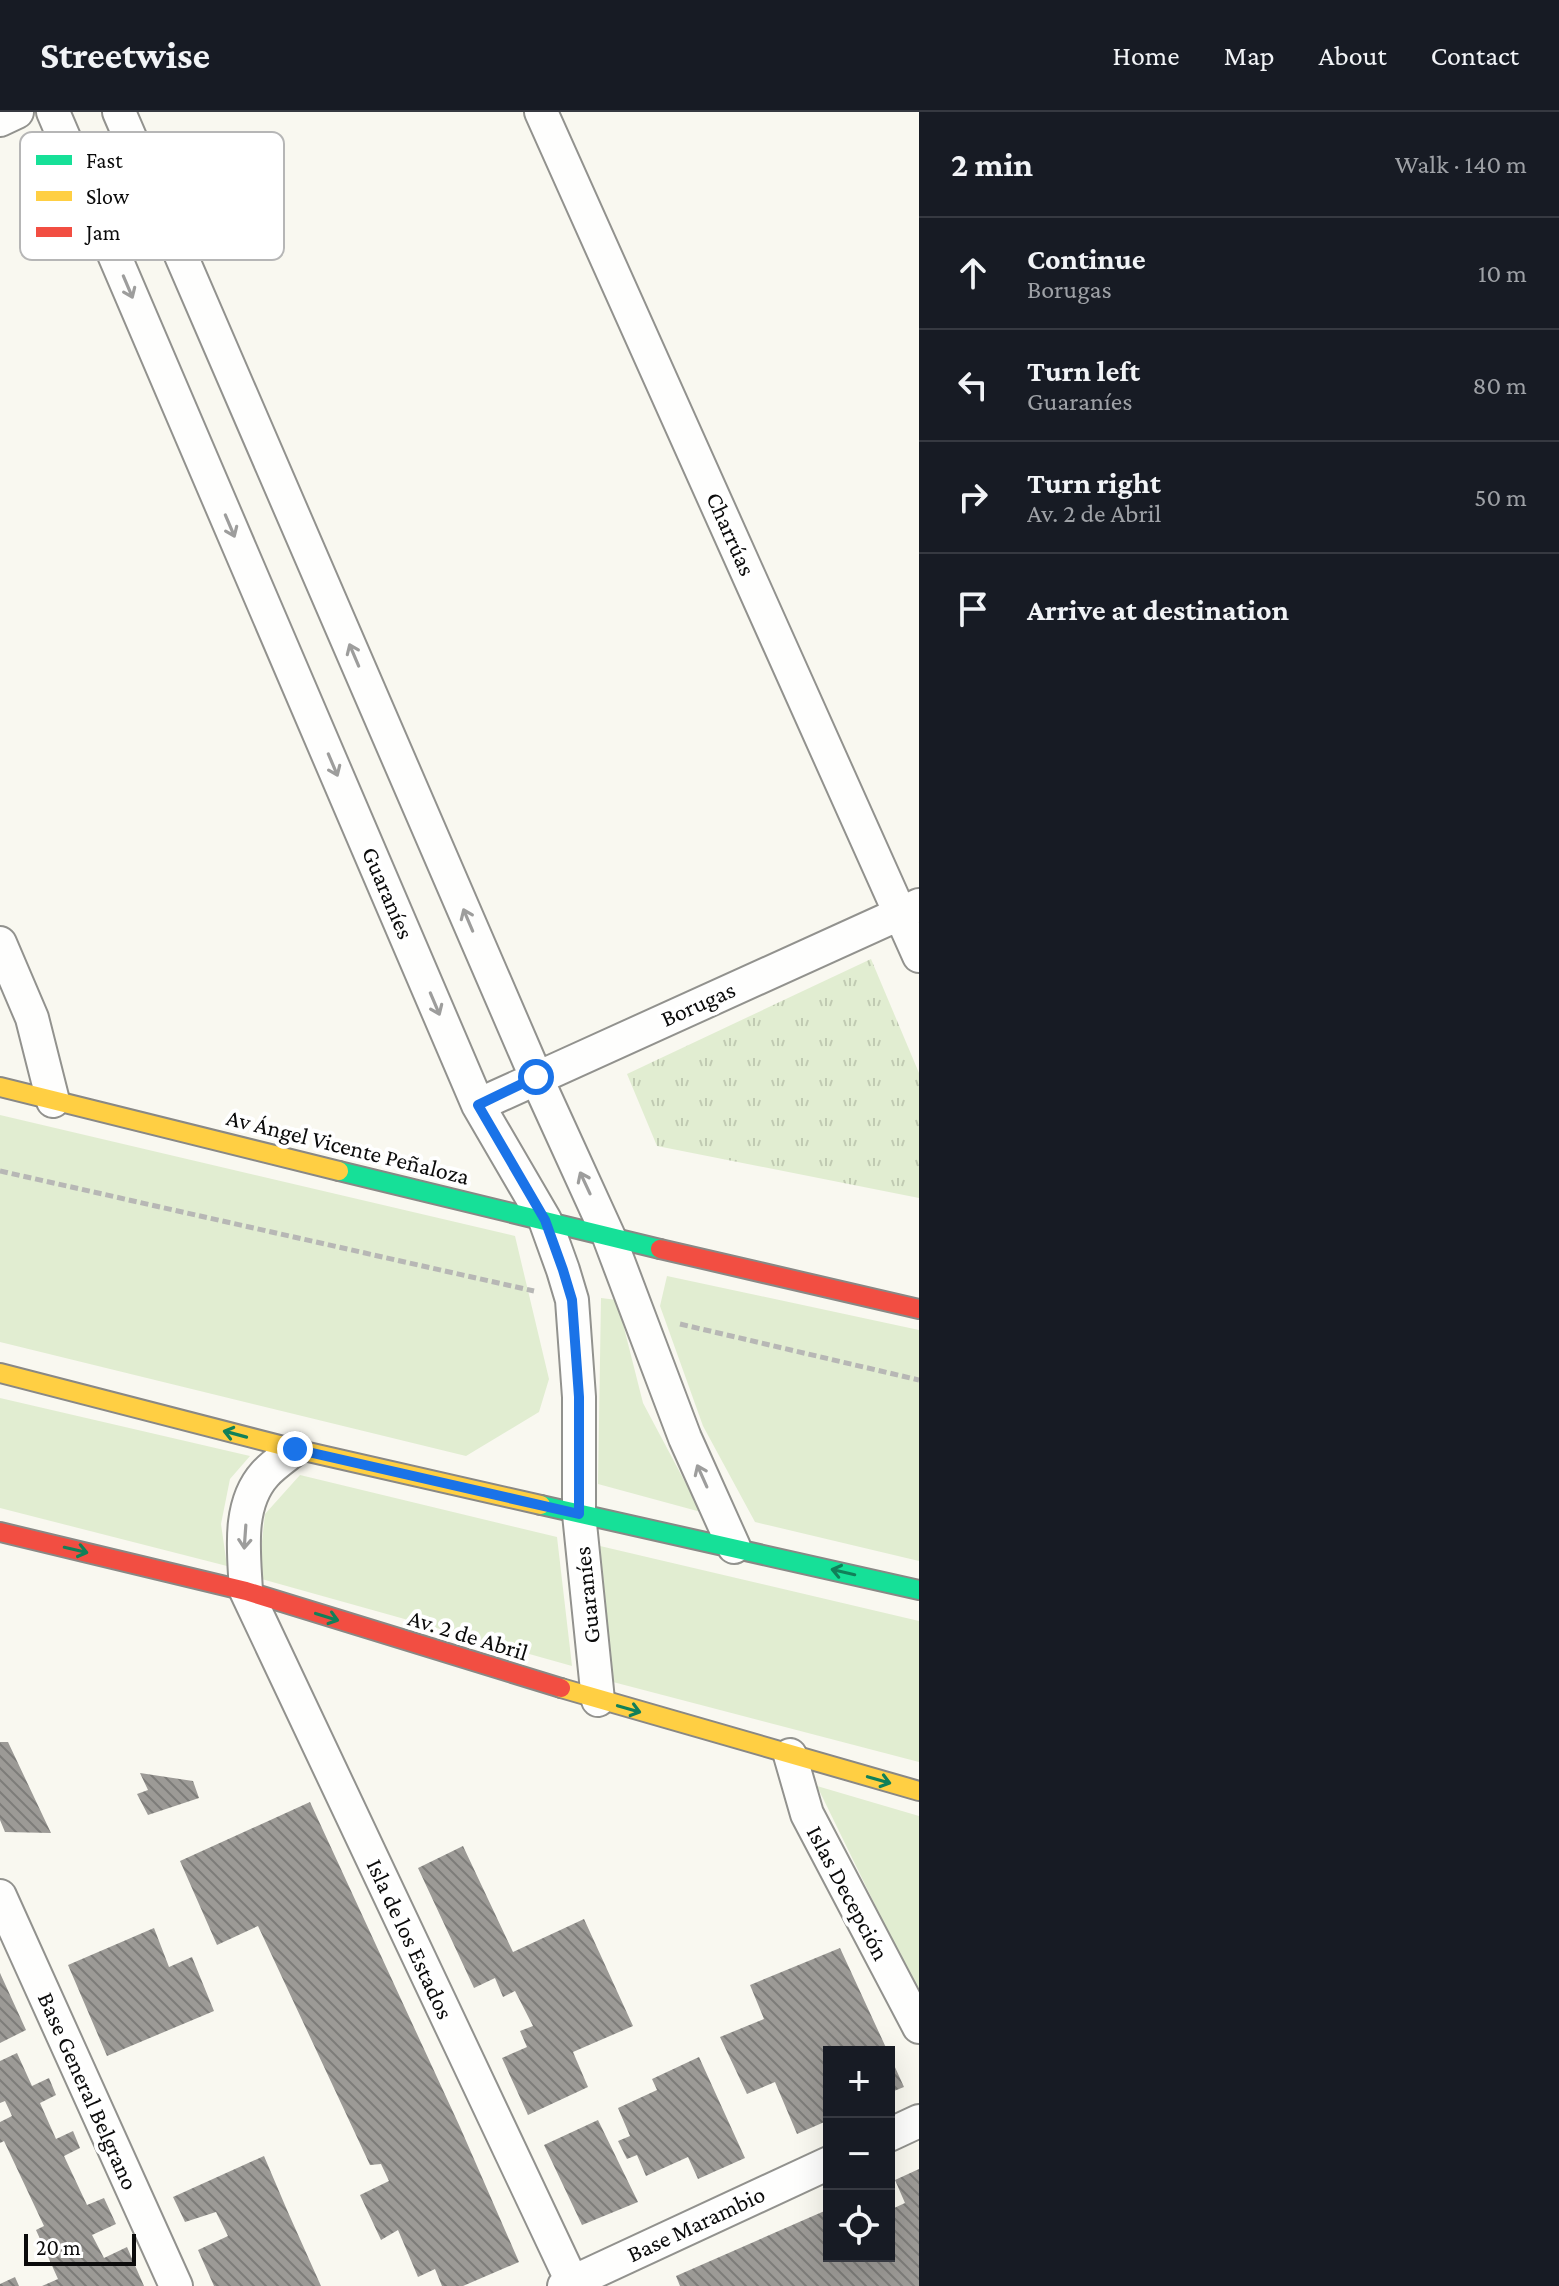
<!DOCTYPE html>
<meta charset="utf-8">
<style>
body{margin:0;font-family:"Crimson Pro",serif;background:#20242c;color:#f1f3f6}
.controls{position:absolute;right:24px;bottom:24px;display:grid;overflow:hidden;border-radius:0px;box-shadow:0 8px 32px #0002}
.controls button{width:72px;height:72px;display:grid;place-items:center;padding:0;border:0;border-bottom:2px solid #363941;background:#171b24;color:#f1f3f6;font:40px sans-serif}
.scale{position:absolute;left:24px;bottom:20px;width:112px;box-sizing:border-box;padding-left:8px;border:4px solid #0b0b0b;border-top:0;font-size:22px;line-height:28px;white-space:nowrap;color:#0b0b0b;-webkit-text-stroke:6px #fff;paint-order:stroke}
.stop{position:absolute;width:24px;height:24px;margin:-18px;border:6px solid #1a73e8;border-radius:50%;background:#fff}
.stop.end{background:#1a73e8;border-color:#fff;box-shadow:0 2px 8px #0008}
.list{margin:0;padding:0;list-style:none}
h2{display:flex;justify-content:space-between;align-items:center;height:104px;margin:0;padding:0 32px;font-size:34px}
h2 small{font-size:26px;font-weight:400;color:#9ea1a6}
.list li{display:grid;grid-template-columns:52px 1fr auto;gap:24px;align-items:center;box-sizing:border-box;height:112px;padding:0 32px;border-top:2px solid #363941}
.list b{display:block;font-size:30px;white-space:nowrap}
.list p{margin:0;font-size:26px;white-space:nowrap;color:#9ea1a6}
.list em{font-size:26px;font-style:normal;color:#9ea1a6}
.icon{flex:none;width:44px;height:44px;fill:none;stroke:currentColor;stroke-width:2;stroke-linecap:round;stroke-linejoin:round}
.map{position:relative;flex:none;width:919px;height:2174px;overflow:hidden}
header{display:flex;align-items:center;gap:48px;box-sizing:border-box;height:112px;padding:0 40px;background:#171b24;border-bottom:2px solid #363941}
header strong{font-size:38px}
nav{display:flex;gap:44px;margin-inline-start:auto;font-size:28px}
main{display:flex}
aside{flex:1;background:#171b24}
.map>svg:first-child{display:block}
.grass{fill:#e1edd1}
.park{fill:url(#park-tufts)}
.building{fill:url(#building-back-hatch)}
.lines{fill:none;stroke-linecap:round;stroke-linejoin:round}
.street-casing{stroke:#92928e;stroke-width:36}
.fast-casing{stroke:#898885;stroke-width:22}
.slow-casing{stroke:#898885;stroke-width:22}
.jam-casing{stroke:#898885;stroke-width:22}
.path{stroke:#b7b7b5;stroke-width:5;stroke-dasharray:8 4;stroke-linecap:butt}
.street{stroke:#fefefd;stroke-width:32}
.fast{stroke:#16e098;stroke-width:18}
.slow{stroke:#ffcf43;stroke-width:18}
.jam{stroke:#f24e42;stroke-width:18}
.oneway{stroke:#9d9d9c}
.oneway2{stroke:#118059}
.route{stroke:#1a73e8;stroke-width:10}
.labels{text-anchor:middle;stroke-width:8;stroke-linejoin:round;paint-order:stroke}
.street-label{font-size:24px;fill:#0b0b0b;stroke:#fff}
.key{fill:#fff;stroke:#b6b6b6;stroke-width:2}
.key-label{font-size:22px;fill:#0b0b0b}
</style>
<header>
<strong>Streetwise</strong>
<nav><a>Home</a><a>Map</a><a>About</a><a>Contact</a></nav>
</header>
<main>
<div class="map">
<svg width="919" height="2174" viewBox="0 0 919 2174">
<defs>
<pattern id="park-tufts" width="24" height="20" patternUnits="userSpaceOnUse" patternTransform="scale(2)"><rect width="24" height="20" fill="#e1edd1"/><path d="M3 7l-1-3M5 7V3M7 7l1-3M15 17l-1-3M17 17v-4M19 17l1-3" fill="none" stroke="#c0cab2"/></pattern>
<pattern id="building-back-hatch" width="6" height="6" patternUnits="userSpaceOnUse" patternTransform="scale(2)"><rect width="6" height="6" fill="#9c9a96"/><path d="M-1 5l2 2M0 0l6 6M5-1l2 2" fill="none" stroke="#7d7c79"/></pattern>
</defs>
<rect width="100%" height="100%" fill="#f9f8f0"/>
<path class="grass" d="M0 1003 515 1124 549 1267 539 1300 466 1344 0 1230Z
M667 1164 919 1218V1449L755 1410 703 1314 660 1194Z
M601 1186 617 1188 643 1291 701 1400 598 1372Z
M0 1286 250 1344 230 1367 221 1412 227 1454 0 1396Z
M300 1363 557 1425 572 1554 258 1466 265 1402Z
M600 1434 919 1509V1650L613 1570Z
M817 1674 919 1704V1883Z"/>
<path class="park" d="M871 847 919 961V1086L657 1034 627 962Z"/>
<path class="building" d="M0 1630H8L51 1721 5 1720 0 1708Z
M140 1661 193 1669 199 1686 148 1703 137 1682 148 1678Z
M310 1690 460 2015 519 2150 463 2174H442L435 2157 418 2165 398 2118 381 2128 360 2083 389 2069 381 2052 370 2053 258 1814 217 1833 180 1749Z
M463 1734 513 1840 584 1807 633 1914 573 1940 588 1975 528 2003 502 1946 527 1935 520 1919 533 1914 515 1879 503 1885 495 1866 474 1876 418 1756Z
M154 1816 169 1855 192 1845 214 1899 107 1944 68 1853Z
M840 1836 888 1940H829V2008L797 2022 775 1970 747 1982 720 1925 764 1907 750 1873Z
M0 1861 26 1918 0 1931Z
M17 1941 32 1974 49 1966 56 1983 40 1991 56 2027 73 2019 80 2036 64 2044 87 2093 104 2086 116 2112 92 2123 104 2146 127 2135 144 2174H42L58 2167 36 2118 44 2114 4 2029 0 2031V2010L12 2004 5 1989 0 1991V1949Z
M889 1942 904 1975 889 1981Z
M699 1945 745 2046 698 2067 688 2045 646 2064 637 2043 627 2047 618 2029 630 2024 618 1996 657 1978 652 1967Z
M598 2008 638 2090 582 2113 544 2033Z
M264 2044 287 2098 321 2174H214L198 2138 228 2124 216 2100 185 2110 173 2085Z
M919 2057V2174H680L676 2164 829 2097V2144H889V2090L892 2097 905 2091 895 2068Z
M15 2165 19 2174H0V2172Z"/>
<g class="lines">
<g class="street-casing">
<path id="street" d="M53 0 478 993 545 1108 563 1158 572 1188 579 1285V1402L598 1588
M119 0 536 965 609 1125 685 1326 734 1435
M541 0 919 844
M0 8 17 0
M0 831 32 906 53 989
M478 993 919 793
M295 1337C285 1345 273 1353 265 1362 237 1393 244 1441 246 1479L574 2174
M790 1643 807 1702 919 1915
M0 1784 176 2174
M889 2023 919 2009
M564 2174 829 2051"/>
</g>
<g class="fast-casing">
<path id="fast" d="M339 1059 660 1137
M541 1393 919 1478"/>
</g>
<g class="slow-casing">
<path id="slow" d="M0 975 339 1059
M0 1261 295 1337 541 1393
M561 1576 919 1679"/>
</g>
<g class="jam-casing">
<path id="jam" d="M660 1137 919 1197
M0 1420 246 1479 561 1576"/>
</g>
<path class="path" d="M0 1059 534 1179
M680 1212 919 1268"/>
<use href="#street" class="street"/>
<use href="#fast" class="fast"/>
<use href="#slow" class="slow"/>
<use href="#jam" class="jam"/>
</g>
<defs><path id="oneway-shaft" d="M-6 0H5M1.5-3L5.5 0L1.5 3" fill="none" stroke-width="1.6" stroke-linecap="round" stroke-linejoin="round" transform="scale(2)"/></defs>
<g class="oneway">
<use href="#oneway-shaft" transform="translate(128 175) rotate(67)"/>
<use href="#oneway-shaft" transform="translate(230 414) rotate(67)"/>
<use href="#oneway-shaft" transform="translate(354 543) rotate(-113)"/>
<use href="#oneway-shaft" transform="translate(333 653) rotate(67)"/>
<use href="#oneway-shaft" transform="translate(468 808) rotate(-113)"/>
<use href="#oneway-shaft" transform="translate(435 892) rotate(67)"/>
<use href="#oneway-shaft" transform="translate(585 1071) rotate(-115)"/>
<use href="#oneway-shaft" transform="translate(702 1364) rotate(-114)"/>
<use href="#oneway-shaft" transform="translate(245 1425) rotate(94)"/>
</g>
<g class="oneway2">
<use href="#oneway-shaft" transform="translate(235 1322) rotate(-165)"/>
<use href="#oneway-shaft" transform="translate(76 1438) rotate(13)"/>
<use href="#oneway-shaft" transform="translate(843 1460) rotate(-167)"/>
<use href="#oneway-shaft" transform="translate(327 1505) rotate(17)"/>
<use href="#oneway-shaft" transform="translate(629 1597) rotate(16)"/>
<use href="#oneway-shaft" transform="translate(879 1668) rotate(16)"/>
</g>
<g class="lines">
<path class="route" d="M295 1337 579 1402V1285L572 1188 563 1158 545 1108 478 993 536 965"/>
</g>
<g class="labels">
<g class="street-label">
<text transform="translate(731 422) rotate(66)" y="8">Charrúas</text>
<text transform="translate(388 781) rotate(67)" y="8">Guaraníes</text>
<text transform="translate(698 892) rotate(-24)" y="8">Borugas</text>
<text transform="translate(348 1035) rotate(14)" y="8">Av Ángel Vicente Peñaloza</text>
<text transform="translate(587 1483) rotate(-96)" y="8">Guaraníes</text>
<text transform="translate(468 1523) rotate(17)" y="8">Av. 2 de Abril</text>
<text transform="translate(848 1781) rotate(62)" y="8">Islas Decepción</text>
<text transform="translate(410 1827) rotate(65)" y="8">Isla de los Estados</text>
<text transform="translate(88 1979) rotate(66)" y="8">Base General Belgrano</text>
<text transform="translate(696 2112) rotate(-25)" y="8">Base Marambio</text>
</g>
</g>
<rect x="20" y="20" width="264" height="128" rx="12" class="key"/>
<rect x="36" y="43" width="36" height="10" fill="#16e098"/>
<rect x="36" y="79" width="36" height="10" fill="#ffcf43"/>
<rect x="36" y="115" width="36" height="10" fill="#f24e42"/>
<g class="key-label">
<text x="86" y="56">Fast</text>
<text x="86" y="92">Slow</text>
<text x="86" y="128">Jam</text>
</g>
</svg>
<div class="controls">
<button>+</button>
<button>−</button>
<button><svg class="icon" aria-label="locate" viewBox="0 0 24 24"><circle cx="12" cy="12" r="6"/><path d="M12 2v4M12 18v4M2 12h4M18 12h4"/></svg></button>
</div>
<div class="scale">20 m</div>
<div class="stop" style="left:536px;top:965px"></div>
<div class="stop end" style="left:295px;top:1337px"></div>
</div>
<aside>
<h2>2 min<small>Walk · 140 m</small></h2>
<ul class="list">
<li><svg class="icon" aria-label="ahead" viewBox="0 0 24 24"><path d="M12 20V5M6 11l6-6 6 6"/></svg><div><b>Continue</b><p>Borugas</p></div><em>10 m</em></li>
<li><svg class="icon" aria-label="left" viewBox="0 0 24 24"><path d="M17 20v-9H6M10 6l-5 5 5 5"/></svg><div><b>Turn left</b><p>Guaraníes</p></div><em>80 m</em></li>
<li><svg class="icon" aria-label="right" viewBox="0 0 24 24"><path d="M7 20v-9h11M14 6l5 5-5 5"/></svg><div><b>Turn right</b><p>Av. 2 de Abril</p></div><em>50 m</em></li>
<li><svg class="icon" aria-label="arrive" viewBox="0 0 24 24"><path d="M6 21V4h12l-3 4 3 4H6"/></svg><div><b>Arrive at destination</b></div></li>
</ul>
</aside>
</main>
